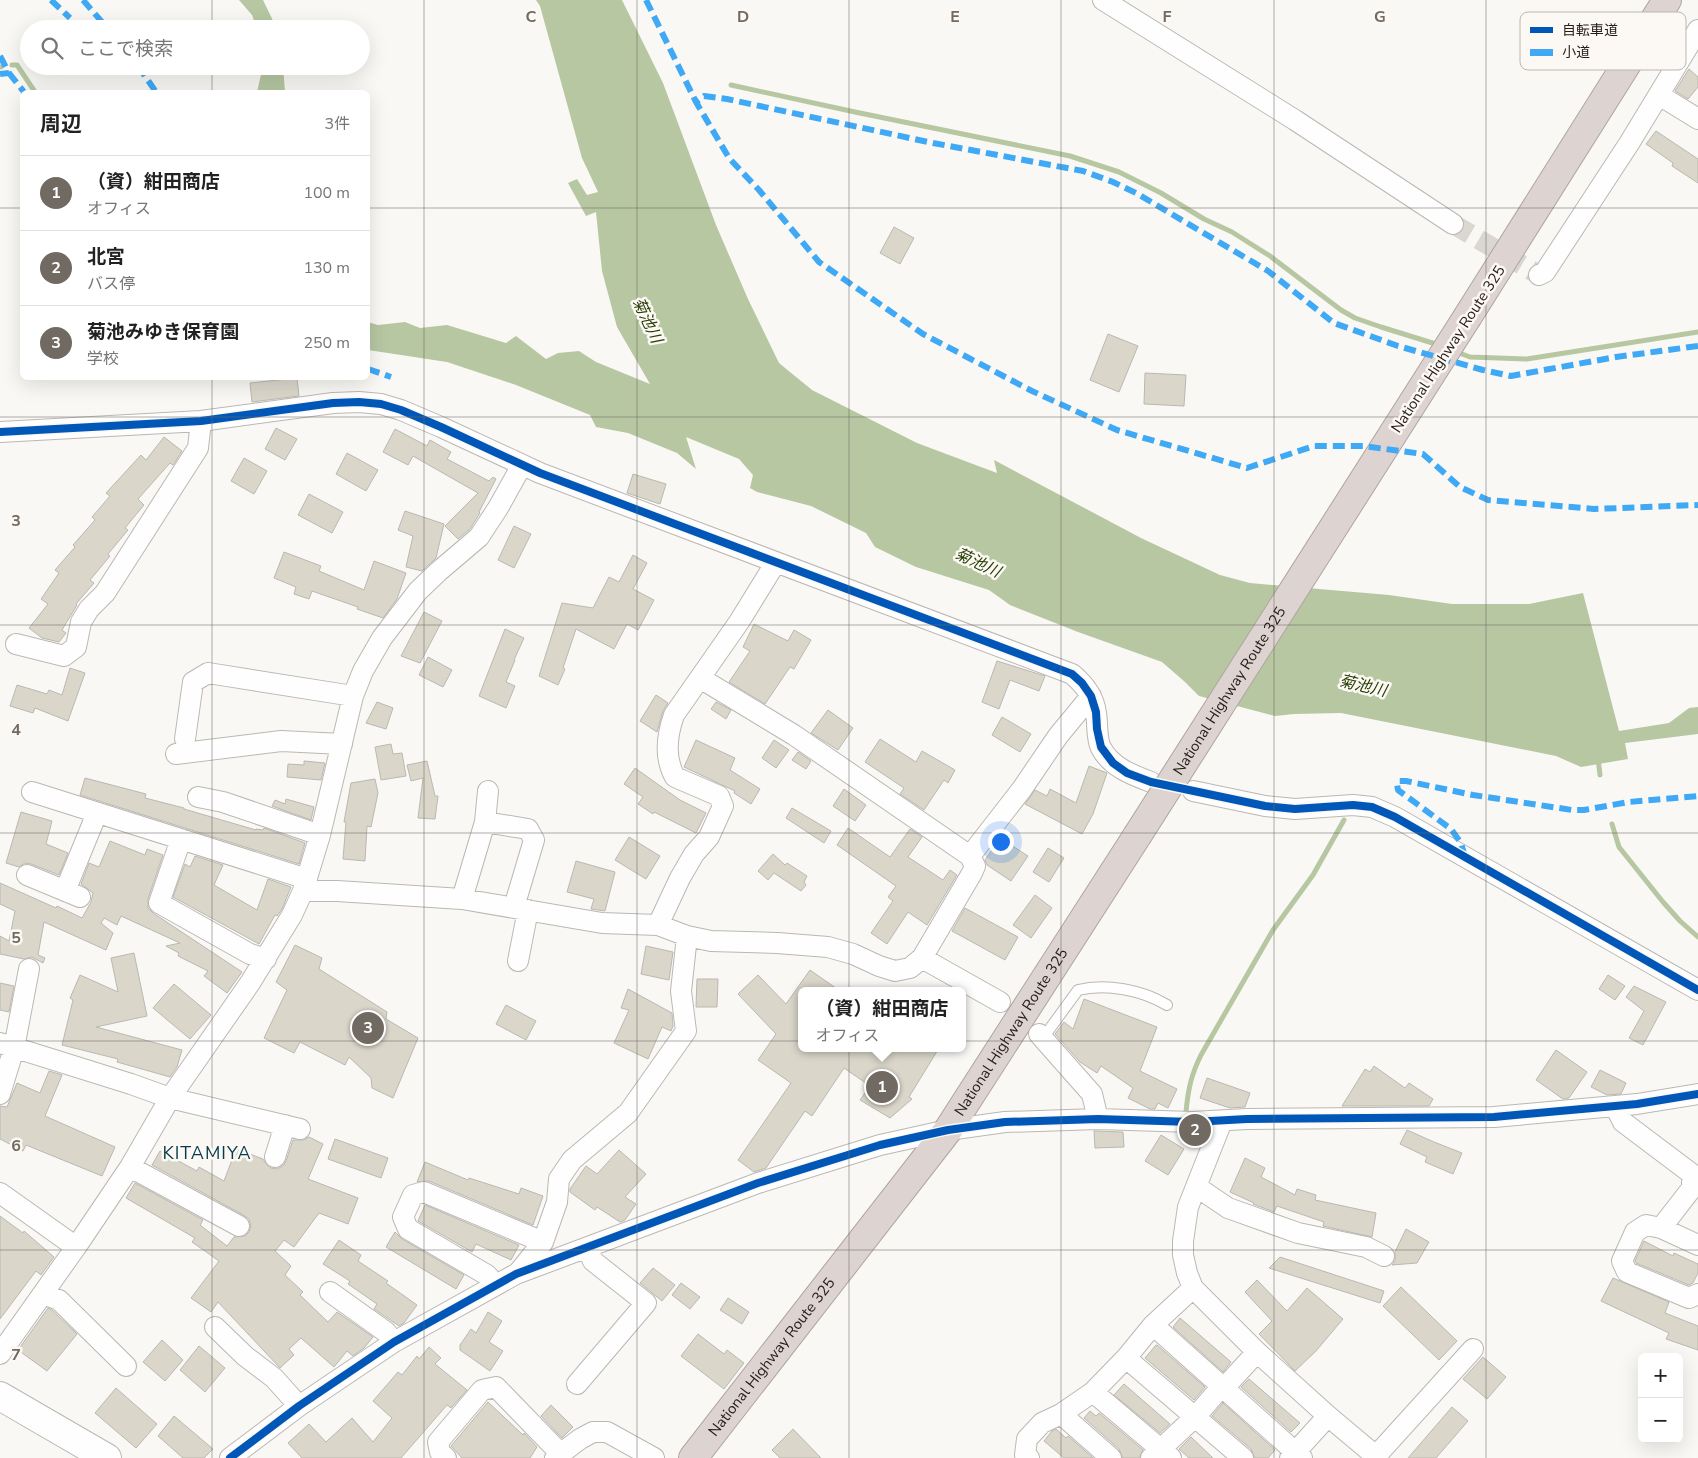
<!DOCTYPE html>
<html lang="ja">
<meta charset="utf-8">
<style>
body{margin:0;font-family:"Nunito Sans","Noto Sans JP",sans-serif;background:#f6f6f6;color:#222}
.controls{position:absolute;right:15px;bottom:15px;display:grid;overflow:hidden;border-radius:8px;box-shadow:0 5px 20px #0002}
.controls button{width:45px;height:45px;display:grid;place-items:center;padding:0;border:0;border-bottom:1px solid #e0e0e0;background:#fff;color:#222;font:25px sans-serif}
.you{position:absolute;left:1000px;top:841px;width:18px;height:18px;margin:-12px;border:4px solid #fff;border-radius:50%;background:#1a73e8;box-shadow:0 0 0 8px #1a73e833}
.badge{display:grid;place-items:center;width:32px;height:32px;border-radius:50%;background:#706a63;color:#fff;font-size:16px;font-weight:700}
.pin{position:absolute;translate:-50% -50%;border:2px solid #fff;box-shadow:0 1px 5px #0006}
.popup{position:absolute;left:798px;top:987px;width:168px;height:65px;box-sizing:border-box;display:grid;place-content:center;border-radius:8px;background:#fff;filter:drop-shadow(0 1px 4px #0005);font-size:16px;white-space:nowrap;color:#767676}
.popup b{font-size:19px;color:#222}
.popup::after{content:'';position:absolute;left:50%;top:100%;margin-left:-10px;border:10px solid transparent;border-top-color:#fff}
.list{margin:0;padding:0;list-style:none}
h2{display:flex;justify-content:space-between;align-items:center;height:65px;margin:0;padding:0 20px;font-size:21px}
h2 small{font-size:16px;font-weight:400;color:#767676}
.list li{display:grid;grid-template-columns:32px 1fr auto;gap:15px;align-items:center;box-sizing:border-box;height:75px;padding:0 20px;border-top:1px solid #e0e0e0}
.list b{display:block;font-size:19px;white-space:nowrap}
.list p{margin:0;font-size:16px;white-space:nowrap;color:#767676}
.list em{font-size:16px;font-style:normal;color:#767676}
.icon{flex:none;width:28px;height:28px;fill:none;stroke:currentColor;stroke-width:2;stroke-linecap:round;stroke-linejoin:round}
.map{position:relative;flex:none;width:1698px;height:1458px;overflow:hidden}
.search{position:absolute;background:#fff;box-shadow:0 5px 20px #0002;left:20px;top:20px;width:350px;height:55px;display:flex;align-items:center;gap:12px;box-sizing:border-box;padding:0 18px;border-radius:28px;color:#767676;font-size:19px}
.panel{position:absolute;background:#fff;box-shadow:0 5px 20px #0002;left:20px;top:90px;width:350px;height:290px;border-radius:8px}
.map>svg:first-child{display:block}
.water{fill:#b6c7a2}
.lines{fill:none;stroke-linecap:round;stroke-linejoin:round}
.stream{stroke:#b6c7a2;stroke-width:5}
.building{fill:#dad6ca;stroke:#bab8b1}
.street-tunnel{stroke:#dad7d3;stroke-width:20;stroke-dasharray:20 10;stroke-linecap:butt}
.lane-casing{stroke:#bcb7b2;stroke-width:12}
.street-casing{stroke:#bcb7b2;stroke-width:22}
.secondary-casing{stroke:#bcb7b2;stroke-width:30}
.highway-casing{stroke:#afa49f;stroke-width:30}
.lane{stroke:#fefefe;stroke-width:10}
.street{stroke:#fefefe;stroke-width:20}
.secondary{stroke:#fefefe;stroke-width:28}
.highway{stroke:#ddd3d0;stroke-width:28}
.highway-bridge-casing{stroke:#afa49f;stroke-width:30;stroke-linecap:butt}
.highway-bridge{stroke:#ddd3d0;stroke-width:28}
.quiet{stroke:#3fa9f5;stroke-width:6;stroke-dasharray:12 6;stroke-linecap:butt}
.cycleway-casing{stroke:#fcf8f3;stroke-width:11}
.cycleway{stroke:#0057b8;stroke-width:8}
.grid{fill:none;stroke:#706a63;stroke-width:1;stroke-opacity:0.55}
.labels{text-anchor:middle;stroke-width:5;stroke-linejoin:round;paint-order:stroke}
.street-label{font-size:15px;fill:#261d15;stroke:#fcf8f3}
.water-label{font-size:16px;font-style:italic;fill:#293f05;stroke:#fcf8f3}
.quarter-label{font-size:18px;letter-spacing:1px;fill:#033c4c;stroke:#fcf8f3}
.key{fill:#fcf8f3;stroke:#bcb6b0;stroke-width:1}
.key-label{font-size:14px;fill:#261d15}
.grid-label{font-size:16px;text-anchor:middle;font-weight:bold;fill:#706a63;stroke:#fcf8f3;stroke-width:5;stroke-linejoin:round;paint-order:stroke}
</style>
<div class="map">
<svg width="1698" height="1458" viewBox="0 0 1698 1458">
<rect width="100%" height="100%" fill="#faf8f5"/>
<path class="water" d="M239 0H263L277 29H257L252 15Z
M536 0H622L663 83 716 225 748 299 779 363 812 390 917 443 997 473 994 460 1141 538 1220 575 1250 583 1389 595 1452 604H1529L1583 593 1619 731 1669 723 1689 708 1698 707V734L1625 743 1628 759 1581 767 1556 756 1341 713 1294 714 1275 716 1199 696 1185 682 1162 662 1078 632 1010 605 989 590 916 567 875 547 866 533 811 506 757 492 750 488 753 475 739 459 686 437 696 469 677 453 628 433 596 427 590 415 516 385 447 362 368 350V322L378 325 405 322 420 328 447 325 506 343 516 336 546 359 558 353 579 351 596 362 650 384 617 327 602 271 596 212 586 216 568 183 577 179 587 195 598 192 582 158 540 6Z
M263 66H283L285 92H257Z"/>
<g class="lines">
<path class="stream" d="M12 65H17L35 92
M0 67H1
M731 85 855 112 1070 156 1119 172 1161 193 1204 219 1232 232 1270 256 1341 310 1355 318 1381 327 1439 345
M1454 351 1470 357 1527 359 1698 332
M1598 758 1600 775
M1612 824 1619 847 1663 902 1680 921 1698 937
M1186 1112C1188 1090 1191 1075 1201 1055L1273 930 1313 875 1344 820"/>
</g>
<path class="building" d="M1689 69 1698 77V87L1688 99 1675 91Z
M1656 131 1698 159V183L1672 166 1673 163 1646 144Z
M894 227 914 238 900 264 880 253Z
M1108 334 1138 346 1119 392 1090 380Z
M1145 373 1186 375 1184 406 1144 404Z
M297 378 299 396 252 402 250 383Z
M276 428 297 439 285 460 265 449Z
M395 429 427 446 430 440 451 452 447 459 489 481 493 477 496 479 479 512 480 513 470 529 458 539 445 526 478 493 413 456 408 465 383 452Z
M164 437 182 451 173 465 170 463 138 499 144 505 125 528 128 530 108 554 110 556 90 580 94 583 76 604 77 605 62 630 66 633 59 642 42 638 29 628 48 604 41 599 59 573 55 570 75 547 73 545 95 520 92 517 110 496 106 493 141 455 146 460Z
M347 453 378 470 366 491 336 474Z
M244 458 267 471 254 494 231 481Z
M633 474 666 484 660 504 627 493Z
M309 494 343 512 332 533 298 515Z
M405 511 444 524 436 558 422 571 406 567 413 536 398 530Z
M514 526 531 534 514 568 498 560Z
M284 552 321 566 319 571 364 590 374 561 406 573 397 599 383 618 357 609 358 607 312 591 309 599 294 594 296 587 274 578Z
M633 555 647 563 633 589 654 600 638 630 627 624 614 649 576 629 563 668 565 669 558 685 539 676 562 603 593 608 609 577 619 582Z
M424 612 442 621 420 663 401 656Z
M754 624 788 641 794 630 811 640 794 669 790 667 765 704 729 682 750 651 743 647Z
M505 629 524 638 514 660H515L506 682 515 686 506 708 479 696Z
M428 657 452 670 443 687 419 675Z
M997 661 1045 676 1039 691 1010 680 999 709 982 702Z
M70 668 85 673 68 721 35 708 33 713 10 706 17 685 47 694 49 690 62 695Z
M656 695 668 703 663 711 657 732 640 721Z
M377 702 393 708 386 729 366 723Z
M716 702 731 710 726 719 711 709Z
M828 710 853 728 838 750 811 733Z
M1002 717 1031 734 1020 752 992 735Z
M880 739 916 762 922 751 955 770 948 783 944 780 924 810 900 794 904 788 865 762Z
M696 740 735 758 730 770 760 789 751 804 734 793 735 791 684 767Z
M774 740 789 750 776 768 762 758Z
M391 744 393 754 402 753 406 776 381 780 375 747Z
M798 752 811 761 806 769 792 760Z
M304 761 325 763 321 780 287 777 288 764 304 765Z
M427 761 435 796H438L435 819 418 818 423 778 411 781 407 765Z
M1089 766 1107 773 1093 814 1082 834 1025 804 1035 790 1047 796 1050 789 1076 803Z
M635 768 680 800 706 813 696 833 654 812 653 814 638 804 643 797 624 784Z
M85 778 146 794 145 798 184 808V809L256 830V829L263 830 264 828 305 843 299 864 80 795Z
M375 779 378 793 371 827 367 826 365 861 343 859 346 822H344L351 783Z
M844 789 866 805 855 821 833 806Z
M286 799 314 807 311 820 272 806 275 800 285 804Z
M792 808 831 831 824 843 786 818Z
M21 812 52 821 46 844 68 853 59 875 31 864 25 863 19 867 6 863Z
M848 828 890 857 910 829 922 837 908 857 943 880 950 870 957 875 927 925 908 912 887 944 871 933 893 901 888 897 896 886 837 845Z
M629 837 660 856 646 879 615 860Z
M1000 838 1028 856 1011 881 987 865 985 860Z
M110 841 145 855 147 849 163 855 148 899V908L153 913 242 972 227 993 204 976 208 971 178 956 179 953 166 946 180 943 121 916 117 925 104 918 101 923 113 933 106 950 44 922 38 955 45 958 43 963 32 957 24 959 0 954V936L9 941 15 911 0 904V883L56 908 57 906 82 918 91 902 93 893 81 884 89 863 99 867Z
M1048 848 1064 858 1049 882 1033 872Z
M773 854 785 865 787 863 807 876 804 882 806 885 801 891 774 873 768 880 758 871Z
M195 856 223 865 214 885 257 910 268 879 291 887 282 909 277 916 275 915 259 944 173 897 185 864 190 867Z
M576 861 615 872 605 911 591 909 594 899 567 892Z
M1035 895 1052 908 1031 938 1013 925Z
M965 908 1018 937 1005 960 952 931Z
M295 945 322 958 319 969 387 1012 386 1019 418 1038 393 1098 372 1088 371 1078 349 1057 345 1065 300 1042 294 1053 264 1038 287 990 276 982Z
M646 946 673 952 669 980 641 974Z
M134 953 147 1016 96 1027 182 1050 177 1067 170 1077 117 1062 118 1059 62 1045 73 1000 70 998 80 975 118 992 111 958Z
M810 970 840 991H802V1048H939L909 1097 912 1099 890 1118 860 1100 870 1086 844 1068 812 1116 805 1111 766 1168 754 1172 738 1160 791 1083 758 1060 776 1034 738 994 758 975 786 1004Z
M1608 975 1625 986 1615 1000 1599 989Z
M697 979H718L717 1007H696Z
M0 983 14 986 9 1012 0 1010Z
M174 984 211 1015 190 1039 153 1008Z
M1634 986 1666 1002 1643 1045 1629 1038 1644 1011 1626 997Z
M628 989 672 1013 673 1026 671 1031 662 1027 648 1059 614 1043 629 1010 621 1008Z
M1084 999 1157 1027 1140 1071 1177 1089 1168 1108 1158 1103 1155 1109H1150L1128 1098 1133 1088 1101 1066 1097 1073 1080 1062 1055 1034 1064 1022 1073 1029Z
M506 1005 536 1021 526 1040 496 1024Z
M1556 1050 1587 1072 1569 1098 1563 1099 1536 1080Z
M1374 1066 1405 1088 1409 1083 1433 1099 1429 1106H1342L1365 1069 1370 1072Z
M1600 1070 1626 1083 1621 1094 1607 1095 1591 1087Z
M49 1071 62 1075 45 1116 115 1147 102 1176 26 1145 23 1151 0 1139V1106L7 1107 17 1083 40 1093Z
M1207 1078 1250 1093 1245 1107 1230 1108 1200 1098Z
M1407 1130 1434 1142 1462 1153 1453 1174 1425 1162 1427 1157 1400 1144Z
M1094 1131 1123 1132 1124 1147 1095 1148Z
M1161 1135 1184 1149 1168 1175 1145 1161Z
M309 1137 323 1144 308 1179 358 1198 348 1224 319 1213 294 1247 284 1240 275 1251 291 1266 285 1275 303 1292 300 1295 328 1322 337 1312 373 1337 364 1348 353 1356 347 1351 334 1367 301 1338 289 1349 294 1355 280 1368 218 1302 211 1312 191 1298 219 1261 192 1242 195 1238 126 1198 135 1183 203 1220 200 1225 227 1246 234 1237 245 1236 249 1232 251 1226 249 1219 245 1216 152 1165 160 1151 197 1171 199 1167 224 1181 236 1149 263 1159 267 1165 271 1168 277 1169 283 1166 286 1161 293 1140H303Z
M335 1139 388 1158 381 1178 328 1159Z
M619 1150 646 1174 625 1197 636 1204 625 1220 620 1222 597 1207 595 1210 570 1192V1189L586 1166 597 1174Z
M1245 1158 1265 1168 1261 1177 1295 1195 1297 1189 1316 1195 1315 1200 1376 1213 1372 1237 1323 1226 1324 1222 1277 1206 1274 1212 1253 1204 1254 1203 1230 1192Z
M425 1162 468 1180 469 1178 519 1194 521 1188 543 1196 533 1225 429 1181 417 1182Z
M425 1205 519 1245 511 1260 476 1244 472 1252 418 1221Z
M0 1216 23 1233 24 1231 54 1257 41 1275 36 1271 0 1319Z
M1406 1229 1429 1242 1417 1263 1392 1265 1395 1261V1252Z
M395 1232 402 1239 464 1275 456 1289 386 1247Z
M339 1240 361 1255 358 1261 388 1281 386 1283 417 1305 404 1323 399 1326 374 1309 377 1304 348 1284 350 1281 323 1264Z
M1644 1241 1673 1256 1674 1253 1698 1264V1273L1693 1283 1689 1285 1636 1263 1635 1261Z
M1280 1257 1384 1291 1380 1303 1269 1268Z
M653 1268 675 1285 662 1301 640 1283Z
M1613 1278 1669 1302 1665 1313 1698 1326V1350L1666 1339 1669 1333 1601 1301Z
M1257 1280 1287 1311 1307 1288 1343 1319 1316 1351 1295 1371 1259 1334 1272 1321 1245 1292Z
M681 1283 700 1297 690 1309 672 1295Z
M1401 1287 1457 1341 1439 1360 1383 1306Z
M728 1298 749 1312 742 1324 720 1310Z
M48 1308 52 1310 77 1334 47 1371 18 1350Z
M488 1312 502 1321 489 1342 503 1351 490 1371 460 1350V1345L471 1329 476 1333Z
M1180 1318 1231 1362 1223 1372 1173 1327Z
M698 1334 724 1354 727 1350 744 1363 724 1389 681 1356Z
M162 1340 183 1360 165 1381 143 1362Z
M1156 1345H1157L1205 1387 1194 1400 1145 1358Z
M199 1346 225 1368 205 1392 180 1370Z
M429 1347 441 1358 435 1364 467 1390 451 1408 447 1405 401 1458H302L288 1443 309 1424 326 1442 352 1418 373 1442 392 1418 373 1401 398 1372 402 1375 417 1356 419 1359Z
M1483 1357 1506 1377 1487 1399 1463 1379Z
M1249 1379 1300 1423 1291 1432 1241 1387Z
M1124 1384 1170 1424 1160 1433 1114 1395Z
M116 1388 157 1424 136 1448 95 1413Z
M488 1402 523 1435 524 1433 537 1447 530 1458H462L451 1446Z
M1223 1403 1275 1450 1268 1458H1255L1251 1449 1212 1416Z
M551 1405 573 1427 562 1438 541 1416Z
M1452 1407 1468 1421 1436 1458H1408Z
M1090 1411 1096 1416 1099 1413 1143 1450 1139 1458H1123L1119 1449 1084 1418Z
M174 1416 213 1449 204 1458H183L158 1436Z
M793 1429 821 1458H780L772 1450Z
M1056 1429 1066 1438 1068 1436 1093 1458H1064L1044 1441 1052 1431Z
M1191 1437 1213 1458H1189L1179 1449Z"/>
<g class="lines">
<path class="street-tunnel" d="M1453 224 1539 275"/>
<g class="lane-casing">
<path id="lane" d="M1043 1038 1078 990C1106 983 1142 990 1167 1005"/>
</g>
<g class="street-casing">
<path id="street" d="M1103 0 1295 120 1453 224
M1659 95 1698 119
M1539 275 1545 272 1630 142 1698 30
M0 432 201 421 333 403 359 402 381 404 401 410 441 427 540 473 1072 674C1084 684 1094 697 1096 713 1098 724 1096 738 1101 748 1111 767 1132 775 1151 782
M16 644 64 656 76 647 81 622 89 609 105 593 198 448 201 421
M185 739 193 682 208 673 353 696
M176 754 281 741 342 744
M1193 791 1265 806 1295 809 1353 805 1372 807 1395 817 1698 990
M32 792 307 879
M198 797 223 802 320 835
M485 822 528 829 534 840 514 907
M181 839 159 903 250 954 266 959
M970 856 1022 789 1058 736 1091 696
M27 875 80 897
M65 891 97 813
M303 891H337L462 899 602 923 658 925 687 936 711 941 777 943 828 947 853 954 879 966 895 971 910 968 922 958 972 873 975 866 970 856 794 735 700 678
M462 899 485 822 488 791
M658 925 680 878 694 854 709 837 723 806 719 796 675 777C664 758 667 735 674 715L739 622 776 562
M922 958 1000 1002
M518 961 528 910
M1039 1034 1092 1094 1098 1119
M0 1043 131 1084 170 1098 300 1129
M0 1094 14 1048 29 969
M1615 1106 1623 1122 1692 1174V1188L1661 1228
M1222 1121 1188 1207 1183 1241V1255L1187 1273 1193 1288 1257 1352 1328 1416 1378 1458
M275 1157 285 1125
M130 1167 239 1226
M1197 1187 1228 1208 1298 1233 1366 1247 1384 1256
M0 1193 76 1247
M1698 1245 1661 1228 1646 1225 1635 1232 1622 1261 1627 1272 1689 1298 1698 1294
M518 1273 543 1242 557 1202 559 1179 572 1160 628 1113 686 1031 681 991 687 936
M496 1285 487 1275 408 1229 403 1217 413 1195 424 1192 543 1242
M330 1292 386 1332 394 1342
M43 1294 59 1300 126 1366
M1153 1325 1302 1458
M215 1327 245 1356 274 1378 299 1406
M0 1354 76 1247 130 1167 170 1098 250 983 292 915 303 891 320 835 353 696 363 671 382 638 418 591 439 571 479 537 498 508 522 465
M1126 1358 1243 1458
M577 1384 646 1303 593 1261 587 1248
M1224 1388 1257 1352
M1093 1392 1171 1458
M1061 1414 1111 1458
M1376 1456 1473 1349
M230 1458 299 1406 394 1342 516 1274 758 1183 880 1145 948 1130 1005 1122 1098 1119 1192 1122 1247 1119 1494 1117 1637 1104 1698 1094
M446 1458 440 1452 438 1442 482 1390 496 1387 561 1454
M555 1458 580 1439 593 1432H607L654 1458
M1029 1458 1025 1455 1027 1439 1042 1423 1061 1414 1093 1392 1126 1358 1153 1325 1193 1288
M1151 1458 1196 1416 1222 1386
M1290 1458 1328 1416"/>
</g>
<g class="secondary-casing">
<path id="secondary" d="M0 1396 107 1458"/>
</g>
<g class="highway-casing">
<g id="highway">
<path d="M1468 316 1667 0"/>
<path id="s1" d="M693 1458 948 1130 1137 836"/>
</g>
</g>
<use href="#lane" class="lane"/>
<use href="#street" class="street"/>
<use href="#secondary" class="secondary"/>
<use href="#highway" class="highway"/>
<g class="highway-bridge-casing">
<g id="highway-bridge">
<path id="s2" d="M1137 836 1468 316"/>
</g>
</g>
<use href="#highway-bridge" class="highway-bridge"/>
<path class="quiet" d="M51 0 70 18
M83 0 108 29
M646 0 696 102
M0 56 9 73 0 74
M138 66 156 92
M9 73 24 92
M1698 346 1616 357 1511 376 1483 370 1398 346 1334 323 1268 271 1136 193 1113 182 1083 171 933 143 727 99 704 96 696 102 729 158 759 190 819 262 923 334 1032 391 1117 430 1247 468 1314 446H1363L1423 454 1460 487 1488 500 1594 509 1698 505
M368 369 391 377
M1465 857 1461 843 1451 829 1398 790 1397 784 1399 781H1406L1473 795 1572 810H1584L1629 802 1698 796"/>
<g class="cycleway-casing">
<path id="cycleway" d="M0 432 201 421 333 403 359 402 381 404 401 410 441 427 540 473 1072 674 1082 683 1091 696 1096 712 1097 729 1101 747 1113 763 1127 773 1151 782 1265 806 1295 809 1353 805 1372 807 1395 817 1698 990
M230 1458 299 1406 394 1342 516 1274 758 1183 880 1145 948 1130 1005 1122 1098 1119 1192 1122 1247 1119 1494 1117 1637 1104 1698 1094"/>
</g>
<use href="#cycleway" class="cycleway"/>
</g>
<path class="grid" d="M212 0V29M424 0V1458M637 0V1458M849 0V1458M1061 0V1458M1274 0V1458M1486 0V1458M212 66V92M0 208H22M368 208H1698M212 378V1458M0 417H1698M0 625H1698M0 833H1698M0 1041H1698M0 1250H1698"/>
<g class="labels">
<g class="street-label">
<text transform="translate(1448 349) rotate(-57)" y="5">National Highway Route 325</text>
<text dy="5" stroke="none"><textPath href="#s2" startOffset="172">National Highway Route 325</textPath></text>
<text dy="5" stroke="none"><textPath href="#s1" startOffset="532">National Highway Route 325</textPath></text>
<text dy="5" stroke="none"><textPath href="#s1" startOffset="128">National Highway Route 325</textPath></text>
</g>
<g class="water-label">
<text transform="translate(648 320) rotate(65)" y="6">菊池川</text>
<text transform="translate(978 562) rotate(25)" y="6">菊池川</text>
<text transform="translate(1363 685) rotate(13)" y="6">菊池川</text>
</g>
<g class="quarter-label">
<text x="207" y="1159">KITAMIYA</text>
</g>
</g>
<rect x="1520" y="12" width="166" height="58" rx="8" class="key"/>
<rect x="1530" y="27" width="23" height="6" fill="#0057b8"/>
<rect x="1530" y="49" width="23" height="7" fill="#3fa9f5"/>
<g class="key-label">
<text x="1562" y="35">自転車道</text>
<text x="1562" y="57">小道</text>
</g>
<g class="grid-label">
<text x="531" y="22">C</text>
<text x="743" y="22">D</text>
<text x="955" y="22">E</text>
<text x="1167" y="22">F</text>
<text x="1380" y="22">G</text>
<text x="16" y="526">3</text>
<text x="16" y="735">4</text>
<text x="16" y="943">5</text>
<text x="16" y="1151">6</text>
<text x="16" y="1360">7</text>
</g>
</svg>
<div class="controls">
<button>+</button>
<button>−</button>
</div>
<div class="you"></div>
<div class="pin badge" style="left:882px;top:1087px">1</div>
<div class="popup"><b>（資）紺田商店</b>オフィス</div>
<div class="pin badge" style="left:1195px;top:1130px">2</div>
<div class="pin badge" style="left:368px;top:1028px">3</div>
<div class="search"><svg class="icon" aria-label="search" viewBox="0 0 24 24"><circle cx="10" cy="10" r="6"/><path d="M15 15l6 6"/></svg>ここで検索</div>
<section class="panel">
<h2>周辺<small>3件</small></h2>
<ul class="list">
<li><span class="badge">1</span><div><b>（資）紺田商店</b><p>オフィス</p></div><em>100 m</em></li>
<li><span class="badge">2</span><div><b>北宮</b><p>バス停</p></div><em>130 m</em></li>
<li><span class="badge">3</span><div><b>菊池みゆき保育園</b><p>学校</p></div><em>250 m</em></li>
</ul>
</section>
</div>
